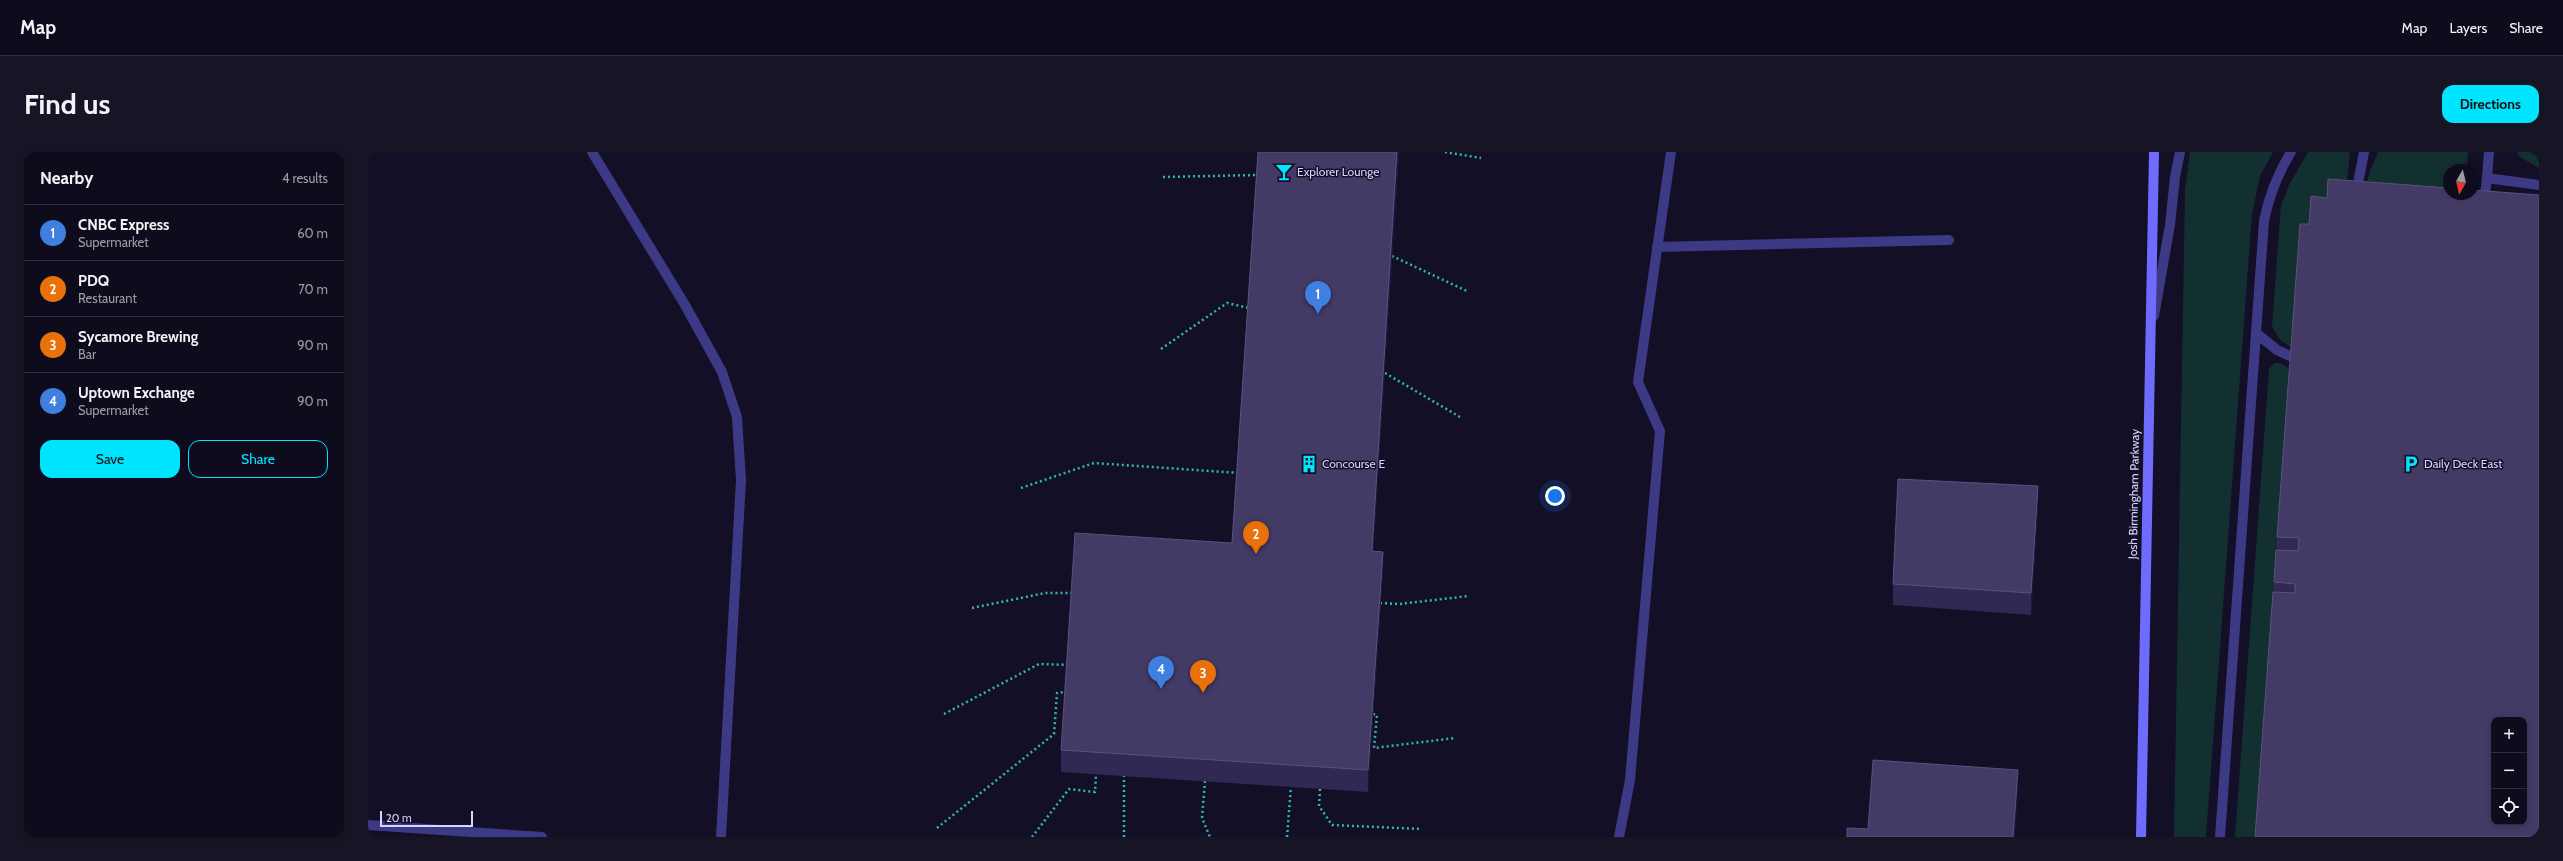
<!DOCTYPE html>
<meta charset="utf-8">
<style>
body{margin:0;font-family:Cabin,sans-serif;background:#171425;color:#f1f3f6}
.controls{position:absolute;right:12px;bottom:12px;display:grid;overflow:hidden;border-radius:8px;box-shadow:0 2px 6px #0003}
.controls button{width:36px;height:36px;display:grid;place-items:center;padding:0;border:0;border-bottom:1px solid #2e2b3b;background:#0e0b1c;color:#f1f3f6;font:20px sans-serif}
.compass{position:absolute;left:2075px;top:12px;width:36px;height:36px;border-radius:50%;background:#0e0b1c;box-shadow:0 2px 6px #0003;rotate:188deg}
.scale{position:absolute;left:12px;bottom:10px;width:93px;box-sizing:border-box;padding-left:4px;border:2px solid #d9d4ff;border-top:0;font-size:11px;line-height:14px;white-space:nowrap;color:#d9d4ff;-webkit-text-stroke:3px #130f26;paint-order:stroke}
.you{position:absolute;left:1187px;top:344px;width:14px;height:14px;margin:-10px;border:3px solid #fff;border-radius:50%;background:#1a73e8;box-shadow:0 0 0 6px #1a73e833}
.badge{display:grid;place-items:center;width:26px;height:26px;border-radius:50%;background:#00e5ff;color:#fff;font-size:13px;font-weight:700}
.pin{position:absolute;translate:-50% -33px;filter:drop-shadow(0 1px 2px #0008)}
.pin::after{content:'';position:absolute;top:21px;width:14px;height:12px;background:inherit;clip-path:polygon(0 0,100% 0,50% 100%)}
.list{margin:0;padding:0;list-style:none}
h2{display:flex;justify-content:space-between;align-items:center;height:52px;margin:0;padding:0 16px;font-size:17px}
h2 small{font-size:13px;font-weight:400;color:#9b9ba3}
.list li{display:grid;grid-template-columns:26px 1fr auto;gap:12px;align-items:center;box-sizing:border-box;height:56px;padding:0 16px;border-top:1px solid #2e2b3b}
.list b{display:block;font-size:15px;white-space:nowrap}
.list p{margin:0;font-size:13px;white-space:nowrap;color:#9b9ba3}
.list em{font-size:13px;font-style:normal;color:#9b9ba3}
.actions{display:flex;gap:8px;padding:12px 16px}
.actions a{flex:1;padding:9px 0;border:1px solid #00e5ff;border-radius:12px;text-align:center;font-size:14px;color:#00e5ff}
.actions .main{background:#00e5ff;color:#111}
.icon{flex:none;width:22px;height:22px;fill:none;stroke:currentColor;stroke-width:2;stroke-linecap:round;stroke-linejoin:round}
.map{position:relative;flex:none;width:2171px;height:685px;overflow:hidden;border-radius:12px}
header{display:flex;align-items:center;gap:24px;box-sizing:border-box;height:56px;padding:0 20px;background:#0e0b1c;border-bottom:1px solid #2e2b3b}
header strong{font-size:19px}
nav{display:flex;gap:22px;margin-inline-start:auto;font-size:14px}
.intro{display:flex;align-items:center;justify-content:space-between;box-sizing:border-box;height:96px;padding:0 24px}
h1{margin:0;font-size:28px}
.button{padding:10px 18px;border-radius:12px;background:#00e5ff;color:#111;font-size:14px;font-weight:700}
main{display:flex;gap:24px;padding:0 24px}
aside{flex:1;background:#0e0b1c;border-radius:12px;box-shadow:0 2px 6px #0003}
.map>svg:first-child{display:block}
.green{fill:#12302f}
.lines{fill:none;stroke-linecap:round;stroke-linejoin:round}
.path{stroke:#2fb8b0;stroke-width:2.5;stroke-dasharray:2 3;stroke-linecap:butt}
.service{stroke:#3d3a85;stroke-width:10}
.secondary{stroke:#6f6bff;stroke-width:10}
.wall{fill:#312854}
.shaded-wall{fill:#1d163a}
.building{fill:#433a66;stroke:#5a527e;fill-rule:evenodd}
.labels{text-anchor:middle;stroke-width:3;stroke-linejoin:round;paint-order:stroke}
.poi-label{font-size:12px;fill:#d9d4ff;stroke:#130f26;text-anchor:start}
.street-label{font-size:12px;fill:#d9d4ff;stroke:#130f26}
</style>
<header>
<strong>Map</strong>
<nav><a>Map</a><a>Layers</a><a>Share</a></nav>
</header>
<div class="intro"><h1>Find us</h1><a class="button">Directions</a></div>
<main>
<aside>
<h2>Nearby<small>4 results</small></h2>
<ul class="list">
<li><span class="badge" style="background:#3f7fe0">1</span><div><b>CNBC Express</b><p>Supermarket</p></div><em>60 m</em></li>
<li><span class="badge" style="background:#e8710a">2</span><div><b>PDQ</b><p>Restaurant</p></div><em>70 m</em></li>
<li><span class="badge" style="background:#e8710a">3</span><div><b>Sycamore Brewing</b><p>Bar</p></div><em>90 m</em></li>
<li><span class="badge" style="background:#3f7fe0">4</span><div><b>Uptown Exchange</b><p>Supermarket</p></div><em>90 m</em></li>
</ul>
<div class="actions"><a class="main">Save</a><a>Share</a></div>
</aside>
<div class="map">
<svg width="2171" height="685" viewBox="0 0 2171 685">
<rect width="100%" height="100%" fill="#130f26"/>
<path class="green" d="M1822 0H1905L1892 24 1884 62 1838 685H1806L1817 38Z
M1940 0H1982L1977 49 1925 196 1913 189 1904 175 1913 53 1922 31Z
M2010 0H2100L2099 18H2081V42L2097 58 1998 37 2001 21Z
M2149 0H2171V16L2152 5Z
M1906 211H1912L1923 218 1889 685H1867L1901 217Z"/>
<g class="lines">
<path class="path" d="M1077 0 1113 6
M795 25 889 23
M1024 104 1101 140
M793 197 859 151 881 156
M1017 221 1092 265
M653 336 726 311 871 321
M1012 451 1031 452 1101 444
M604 456 677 441H705
M576 562 671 512 700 513
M1005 562 1009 563 1006 596 1087 586
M837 629 834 666 842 685
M952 637 951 654 964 673 1054 677
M569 676 686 582 689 541 698 540
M664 685 701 637 727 640 728 622
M756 685V624
M919 685 923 635"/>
<path class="service" d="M224 0 317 153 354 220 369 265 373 328 353 685
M2121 0 2119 26 2171 33
M1988 42 1996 0
M2116 51 2119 26
M1289 95 1581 88
M1786 164 1802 73 1807 25 1812 0
M1888 181 1909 198 1924 205
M0 673 174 685
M1251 685 1262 628 1292 279 1270 230 1303 0
M1852 685 1896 69C1901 43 1909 23 1923 0"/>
<path class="secondary" d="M1773 685 1786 0"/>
</g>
<path class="wall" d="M890 0H1031L1005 399 1015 421 1000 640 693 620V598L864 391Z
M1932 72 2171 685 1906 440V430L1909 398V385Z
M1670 356 1663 463 1525 453V432Z"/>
<path class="shaded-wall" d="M1029 0H1031L1004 421V399Z
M1670 334V356L1663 463V441Z
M1015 400V421L1000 640V618Z
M1650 618V640L1647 685H1645Z"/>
<path class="building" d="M890 0H1029L1004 399 1015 400 1000 618 693 598 707 381 864 391Z
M1960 27 2081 36V42H2105V38L2171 43V685H1887L1905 440 1927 441V432L1906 430 1908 398 1930 399 1931 386 1909 385 1932 72H1941L1943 44 1959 46ZM2126 568H2156V670H2126Z
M1530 327 1670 334 1663 441 1525 432Z
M1505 608 1650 618 1645 685H1479V676L1500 677Z"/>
<defs>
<g id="bar-bare" transform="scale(1.38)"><path d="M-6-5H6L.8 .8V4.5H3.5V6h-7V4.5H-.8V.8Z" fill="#00e5ff" stroke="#130f26" stroke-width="2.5" paint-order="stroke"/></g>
<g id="building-bare" transform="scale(1.38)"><path d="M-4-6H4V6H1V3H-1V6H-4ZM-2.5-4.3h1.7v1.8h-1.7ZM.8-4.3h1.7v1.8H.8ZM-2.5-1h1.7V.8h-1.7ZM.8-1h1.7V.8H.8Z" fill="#00e5ff" stroke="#130f26" stroke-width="2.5" paint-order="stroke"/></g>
<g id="parking-bare" transform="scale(1.38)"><path d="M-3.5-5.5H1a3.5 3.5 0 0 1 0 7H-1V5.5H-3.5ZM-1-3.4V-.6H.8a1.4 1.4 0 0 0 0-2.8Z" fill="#00e5ff" stroke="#130f26" stroke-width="2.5" paint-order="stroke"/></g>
</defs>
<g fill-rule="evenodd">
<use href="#bar-bare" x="916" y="20"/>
<use href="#building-bare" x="941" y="312"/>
<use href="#parking-bare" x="2043" y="312"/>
</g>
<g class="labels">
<g class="poi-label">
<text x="929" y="24">Explorer Lounge</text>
<text x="954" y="316">Concourse E</text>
<text x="2056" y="316">Daily Deck East</text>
</g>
<g class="street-label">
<text transform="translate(1766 342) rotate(-89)" y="4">Josh Birmingham Parkway</text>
</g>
</g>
</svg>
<div class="controls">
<button>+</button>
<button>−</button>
<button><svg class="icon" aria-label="locate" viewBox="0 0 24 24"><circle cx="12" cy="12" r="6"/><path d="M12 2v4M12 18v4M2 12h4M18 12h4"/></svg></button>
</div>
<svg class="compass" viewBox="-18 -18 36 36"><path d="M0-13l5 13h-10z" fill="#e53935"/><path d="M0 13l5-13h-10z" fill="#9b9ba3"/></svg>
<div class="scale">20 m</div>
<div class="you"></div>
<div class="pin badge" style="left:950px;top:162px;background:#3f7fe0">1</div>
<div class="pin badge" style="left:888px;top:402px;background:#e8710a">2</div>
<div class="pin badge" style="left:835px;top:541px;background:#e8710a">3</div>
<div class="pin badge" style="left:793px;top:537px;background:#3f7fe0">4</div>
</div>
</main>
